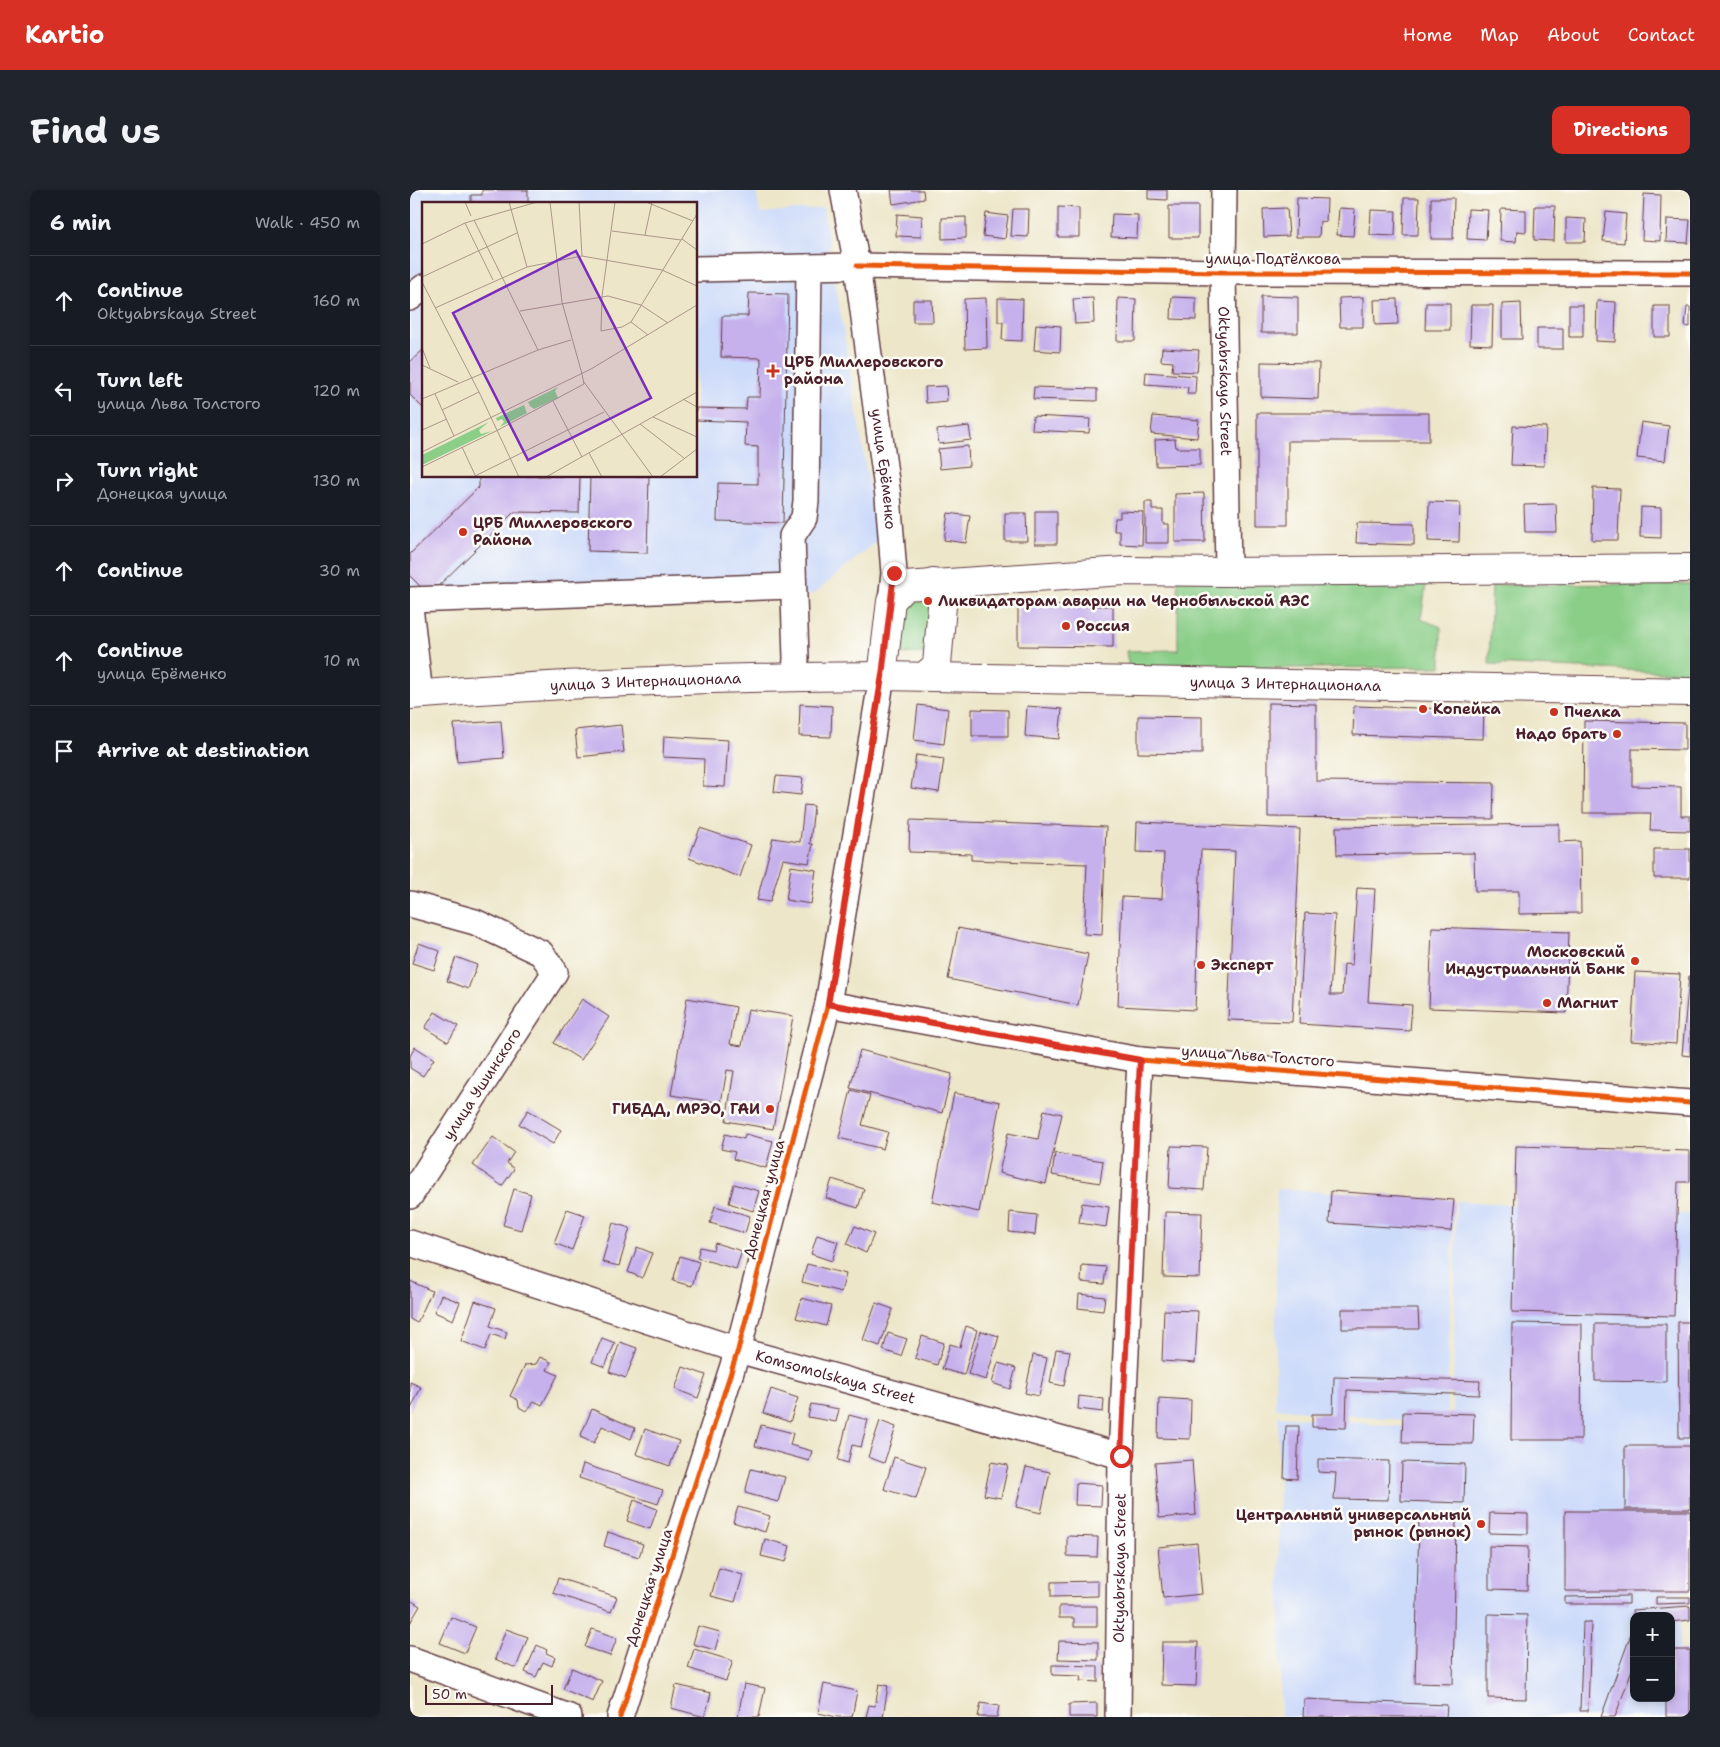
<!DOCTYPE html>
<meta charset="utf-8">
<style>
body{margin:0;font-family:"Shantell Sans",sans-serif;background:#20242c;color:#f1f3f6}
.controls{position:absolute;right:15px;bottom:15px;display:grid;overflow:hidden;border-radius:10px;box-shadow:0 2px 8px #0003}
.controls button{width:45px;height:45px;display:grid;place-items:center;padding:0;border:0;border-bottom:1px solid #363941;background:#171b24;color:#f1f3f6;font:25px sans-serif}
.scale{position:absolute;left:15px;bottom:12px;width:128px;box-sizing:border-box;padding-left:5px;border:2px solid #4a1f2b;border-top:0;font-size:14px;line-height:18px;white-space:nowrap;color:#4a1f2b;-webkit-text-stroke:4px #fdfcf7;paint-order:stroke}
.stop{position:absolute;width:15px;height:15px;margin:-11px;border:4px solid #d93025;border-radius:50%;background:#fff}
.stop.end{background:#d93025;border-color:#fff;box-shadow:0 1px 5px #0008}
.list{margin:0;padding:0;list-style:none}
h2{display:flex;justify-content:space-between;align-items:center;height:65px;margin:0;padding:0 20px;font-size:21px}
h2 small{font-size:16px;font-weight:400;color:#9ea1a6}
.list li{display:grid;grid-template-columns:32px 1fr auto;gap:15px;align-items:center;box-sizing:border-box;height:90px;padding:0 20px;border-top:1px solid #363941}
.list b{display:block;font-size:19px;white-space:nowrap}
.list p{margin:0;font-size:16px;white-space:nowrap;color:#9ea1a6}
.list em{font-size:16px;font-style:normal;color:#9ea1a6}
.icon{flex:none;width:28px;height:28px;fill:none;stroke:currentColor;stroke-width:2;stroke-linecap:round;stroke-linejoin:round}
.map{position:relative;flex:none;width:1280px;height:1527px;overflow:hidden;border-radius:10px}
header{display:flex;align-items:center;gap:30px;box-sizing:border-box;height:70px;padding:0 25px;background:#d93025;color:#fff}
header strong{font-size:24px}
nav{display:flex;gap:28px;margin-inline-start:auto;font-size:18px}
.intro{display:flex;align-items:center;justify-content:space-between;box-sizing:border-box;height:120px;padding:0 30px}
h1{margin:0;font-size:35px}
.button{padding:12px 22px;border-radius:10px;background:#d93025;color:#fff;font-size:18px;font-weight:700}
main{display:flex;gap:30px;padding:0 30px}
aside{flex:1;background:#171b24;border-radius:10px;box-shadow:0 2px 8px #0003}
.map>svg:first-child{display:block}
.built{fill:#cddbfa;fill-rule:evenodd}
.green{fill:#8ace88;stroke:#6a765a}
.building{fill:#c6b1ec}
.lines{fill:none;stroke-linecap:round;stroke-linejoin:round}
.minor-casing{stroke:#623d43;stroke-width:28}
.major-casing{stroke:#623d43;stroke-width:30}
.minor{stroke:#fff;stroke-width:25}
.major{stroke:#fff;stroke-width:28}
.cycleway-casing{stroke:#fdfcf7;stroke-width:8}
.cycleway{stroke:#e8590c;stroke-width:5}
.route{stroke:#d93025;stroke-width:6}
.poi-dot{fill:#c8321e;stroke:#fdfcf7;stroke-width:2}
.labels{text-anchor:middle;stroke-width:5;stroke-linejoin:round;paint-order:stroke}
.street-label{font-size:15px;fill:#4a1f2b;stroke:#fdfcf7}
.poi-label{font-size:15px;font-weight:bold;fill:#4a1f2b;stroke:#fdfcf7;text-anchor:start}
.inset-road{fill:none;stroke:#ac968a;stroke-width:1}
.view{fill:#7b2cbf;fill-opacity:0.15;stroke:#7b2cbf;stroke-width:2.5}
.inset-edge{fill:none;stroke:#4a1f2b;stroke-width:2.5}
</style>
<header>
<strong>Kartio</strong>
<nav><a>Home</a><a>Map</a><a>About</a><a>Contact</a></nav>
</header>
<div class="intro"><h1>Find us</h1><a class="button">Directions</a></div>
<main>
<aside>
<h2>6 min<small>Walk · 450 m</small></h2>
<ul class="list">
<li><svg class="icon" aria-label="ahead" viewBox="0 0 24 24"><path d="M12 20V5M6 11l6-6 6 6"/></svg><div><b>Continue</b><p>Oktyabrskaya Street</p></div><em>160 m</em></li>
<li><svg class="icon" aria-label="left" viewBox="0 0 24 24"><path d="M17 20v-9H6M10 6l-5 5 5 5"/></svg><div><b>Turn left</b><p>улица Льва Толстого</p></div><em>120 m</em></li>
<li><svg class="icon" aria-label="right" viewBox="0 0 24 24"><path d="M7 20v-9h11M14 6l5 5-5 5"/></svg><div><b>Turn right</b><p>Донецкая улица</p></div><em>130 m</em></li>
<li><svg class="icon" aria-label="ahead" viewBox="0 0 24 24"><path d="M12 20V5M6 11l6-6 6 6"/></svg><div><b>Continue</b></div><em>30 m</em></li>
<li><svg class="icon" aria-label="ahead" viewBox="0 0 24 24"><path d="M12 20V5M6 11l6-6 6 6"/></svg><div><b>Continue</b><p>улица Ерёменко</p></div><em>10 m</em></li>
<li><svg class="icon" aria-label="arrive" viewBox="0 0 24 24"><path d="M6 21V4h12l-3 4 3 4H6"/></svg><div><b>Arrive at destination</b></div></li>
</ul>
</aside>
<div class="map">
<svg width="1280" height="1527" viewBox="0 0 1280 1527">
<rect width="100%" height="100%" fill="#fdfcf7"/>
<filter id="ink" filterUnits="userSpaceOnUse"><feTurbulence type="fractalNoise" baseFrequency=".02" numOctaves="2"/><feDisplacementMap in="SourceGraphic" scale="10" xChannelSelector="R" yChannelSelector="G"/><feConvolveMatrix kernelMatrix="1 2 1 2 8 2 1 2 1" color-interpolation-filters="sRGB"/></filter>
<filter id="wash" filterUnits="userSpaceOnUse"><feTurbulence type="fractalNoise" baseFrequency=".0096" numOctaves="4" result="noise"/><feDisplacementMap in="SourceGraphic" scale="20" xChannelSelector="R" yChannelSelector="G"/><feGaussianBlur stdDeviation="1.12" result="paint"/><feColorMatrix in="noise" values="0 0 0 0 0 0 0 0 0 0 0 0 0 0 0 0 0 1.4 0 .05"/><feComposite in="paint" operator="in"/></filter>
<g filter="url(#wash)">
<rect width="100%" height="100%" fill="#ede6c9"/>
<path class="built" d="M0 0H346L350 23 413 18 468 350 404 404 0 418ZM14 14H286V286H14Z
M867 999 1044 1010 1036 1234 865 1218Z
M1046 1011 1280 1024V1146L1267 1527H871L868 1226 1043 1241ZM1224 1426H1261V1508H1224Z"/>
<path class="green" d="M768 389 1016 395 1011 429 1031 437V477L719 479 716 461 768 460Z
M1280 394V483L1079 474 1082 395Z
M494 403H523L516 463 487 464Z"/>
<g id="blocks">
<path class="building" d="M72 0H118V14H61V5H72Z
M481 0H513L514 9 483 14Z
M738 0H757V10L738 9Z
M1234 4 1251 5 1250 51 1232 50Z
M887 8 917 9 916 32 910 31 909 47H886Z
M994 8H1009L1008 45H993Z
M1021 8H1044L1043 49H1021Z
M759 16H788V48H759Z
M1125 16H1145L1144 51 1124 50Z
M648 17 669 18V47H648Z
M877 18 879 46 854 47 853 19Z
M929 18 945 19 943 46 927 45Z
M603 19H619L618 47 601 46Z
M1058 19 1078 20 1076 50 1057 49Z
M1091 19 1116 20V42L1107 41 1106 52 1090 51Z
M961 20 986 21 985 46 960 45Z
M1196 22 1216 24 1214 53 1193 51Z
M576 23 598 26 595 49 573 46Z
M487 24 512 26 511 47 486 46Z
M702 24 728 25 727 48 701 47Z
M556 27V48L532 49V28Z
M1156 28 1176 29 1175 52H1156Z
M1257 29 1280 30 1278 53 1256 52Z
M339 103 378 104 373 333 307 331 308 293 348 294V257L335 256 336 232 286 230V218L336 219 337 207H350L351 168 311 167 312 126H338Z
M851 106 888 107V143H851Z
M762 107 786 108V130L761 129Z
M953 107V137H930L929 108Z
M576 108 577 158 555 159 554 109Z
M588 108 613 109 612 151 592 150 593 132H588Z
M683 108 684 133 665 134 663 109Z
M708 108 726 109 725 151H707Z
M987 109 988 134 965 135 964 110Z
M503 110H522L523 132H503Z
M1187 111 1206 112 1205 152 1186 151Z
M1016 113H1040V140H1015Z
M1111 113 1112 149H1092V114Z
M1061 115H1083L1082 155 1060 154Z
M1159 115H1173V147H1159Z
M1244 116H1260V147H1244Z
M1277 117H1280V137L1275 136Z
M626 134 651 136 650 162 624 160Z
M1127 138H1153V159H1127Z
M752 158 789 160 787 182 762 181 763 172 751 171Z
M14 159V219L0 205V172Z
M851 172 909 173 908 209 851 207Z
M736 182 786 186 785 204H777L778 197 735 194Z
M536 196 537 211 516 213 515 197Z
M624 197 687 199V211L623 209Z
M847 223H1019V251H878V335H847Z
M623 226 680 229 679 243 622 240Z
M743 226 789 230 787 248 741 244Z
M1231 232 1259 236 1255 271 1227 268Z
M559 236 561 250 529 254 527 240Z
M1103 236 1136 237 1134 276 1101 275Z
M765 249 766 258H790V275L746 276 745 250Z
M558 256 559 276 530 279 528 259Z
M69 286H170L169 323 104 322 19 405 0 386V364L69 297Z
M180 286H239L237 363 178 361Z
M1183 298 1210 299 1208 350H1182Z
M794 303 795 352H765V304Z
M735 312H742V320H753V334H759V353H735Z
M1019 312 1050 313 1049 352 1018 351Z
M1146 314 1147 342H1115L1114 315Z
M1231 317 1251 318V348L1230 347Z
M625 321H647V354H625Z
M710 321 733 322 732 355 710 354V341H704L705 328H710Z
M538 323 560 326 556 353 534 350Z
M595 323H616L617 351H595Z
M947 333 1004 334V355L946 353Z
M608 415 703 416V457L608 456Z
M858 513 906 514V591L1084 593 1083 629 858 627Z
M390 514 422 516 421 547 389 546Z
M508 515 538 519 534 554 504 550Z
M617 516 652 519 649 549 615 546Z
M944 516 1074 520 1073 549 943 545Z
M562 519 598 520V546H562Z
M728 526 792 527V564L728 563Z
M91 531 94 568 47 572 44 534Z
M1174 531 1275 533V560L1222 559V596L1271 597V626H1280V641L1240 640 1241 623H1173Z
M211 535 214 562 168 567 165 540Z
M254 546 318 550 315 597 293 596 294 569 253 567Z
M506 565 534 569 529 602 501 598Z
M366 586 393 588 391 605 364 602Z
M394 615 404 616 400 654H403L399 673 373 669 360 712 347 710 363 648 390 652Z
M500 630 696 637 692 745 674 744 677 674 561 670V664L499 662Z
M727 632 890 639 882 832 818 830 825 661 791 660 785 820 708 816 712 707 752 709 754 663 726 662Z
M1149 634V652L1170 651 1171 723 1109 724V701H1065L1064 663 927 665 926 637Z
M290 638 341 655 330 687 279 668Z
M1244 659H1280V688H1244Z
M381 676 406 680 401 714 376 710Z
M947 698 965 699 958 812 1002 815 1000 841 889 834 895 723 925 725 920 805H932L934 774 942 775Z
M1022 737 1159 742 1156 823 1019 818Z
M548 738 678 764 668 815 538 789Z
M9 753 30 761 24 780 2 773Z
M46 767 67 775 58 799 37 791Z
M1225 782 1270 784 1266 854 1221 851Z
M1279 786H1280V866L1272 865Z
M277 808 326 817 320 854 332 856 338 819 383 826 363 939 316 931 324 881 317 880 311 913 261 905Z
M172 809 199 827 171 870 144 853Z
M25 822 48 836 38 852 15 838Z
M5 857 24 869 13 886 0 878V866Z
M450 860 542 884 532 923 440 898Z
M441 900 460 905 452 935 478 942 473 959 429 948Z
M544 903 590 912 569 1022 522 1012Z
M118 920 151 940 143 954 109 934Z
M634 920 652 924 636 994 589 983 598 943 628 949Z
M315 944 334 949 335 944 363 951 356 978 323 969 325 962 311 959Z
M83 947 104 962 97 973 104 979 92 996 63 975Z
M761 956 797 957 794 1000 759 998Z
M1106 956 1280 961V992H1268L1264 1126 1102 1122Z
M645 963 693 971 690 993 642 985Z
M422 989 454 999 448 1018 416 1008Z
M324 994 349 1001 343 1021 319 1013Z
M104 999 121 1004 111 1040 93 1035Z
M921 1001 1044 1010 1041 1041 919 1033Z
M672 1013 699 1017 696 1037 669 1033Z
M305 1016 340 1026 335 1043 300 1033Z
M157 1019 175 1025 162 1060 144 1053Z
M600 1022 627 1025 625 1045 599 1042Z
M755 1022 792 1023 790 1088 753 1087Z
M203 1033 220 1038 209 1076 192 1072Z
M445 1036 464 1044 456 1063 437 1054Z
M407 1045 428 1052 422 1071 401 1064Z
M305 1053 332 1061 326 1079 287 1068 290 1057 303 1060Z
M227 1057 242 1063 232 1088 218 1082Z
M270 1066 289 1072 282 1096 263 1091Z
M397 1074 436 1084 431 1102 392 1092Z
M672 1075 696 1077 694 1094 671 1092Z
M0 1091 22 1101 7 1133 0 1129Z
M669 1104 695 1107 693 1121 668 1118Z
M31 1105 50 1112 43 1130 24 1122Z
M392 1108 421 1116 416 1136 386 1128Z
M65 1111 86 1118 80 1136 97 1142 95 1149 81 1144 75 1160 51 1151Z
M466 1113 483 1119 470 1156 453 1150Z
M932 1119H1008L1009 1139H932Z
M754 1120 788 1121 785 1173 752 1171Z
M1268 1132H1280V1248H1269Z
M1102 1133 1172 1134 1171 1250H1101Z
M1185 1134H1256V1192L1185 1191Z
M556 1136 567 1140 554 1185 532 1179 540 1154 550 1157Z
M571 1141 589 1146 576 1190 558 1184Z
M478 1143 497 1149 491 1166 473 1160Z
M512 1146 534 1153 527 1175 505 1168Z
M192 1148 205 1153 195 1177 182 1172Z
M210 1152 227 1158 216 1188 199 1182Z
M646 1159 660 1161 654 1196 640 1193Z
M623 1165 637 1168 629 1206 615 1203Z
M130 1167 141 1172 137 1180 148 1185 132 1215 124 1211 120 1218 116 1221 109 1217 108 1210 100 1206 115 1175 126 1174Z
M588 1173 606 1178 600 1199 582 1193Z
M273 1177 296 1185 288 1208 265 1199Z
M924 1187 1070 1191 1069 1205 937 1200 936 1238 902 1237V1224H923Z
M0 1192 11 1197 0 1221Z
M361 1199 388 1208 380 1232 353 1223Z
M669 1206 694 1209 693 1222 668 1219Z
M749 1208 781 1210 780 1249 748 1248Z
M401 1214 429 1219 426 1232 398 1227Z
M182 1219 225 1238 221 1249 192 1236 184 1253 170 1247Z
M993 1222 1064 1224 1063 1254 992 1253Z
M439 1225 458 1230 451 1257 442 1255 438 1273 428 1270Z
M470 1231 486 1237 474 1273 458 1267Z
M351 1235 383 1243 380 1255 402 1261 399 1271 345 1256Z
M876 1236H889L887 1289 874 1288Z
M235 1239 269 1251 260 1276 226 1264Z
M1215 1256H1280V1319H1215Z
M484 1267 516 1277 506 1309 474 1299Z
M908 1269 979 1271 978 1310 924 1309 926 1283 908 1282Z
M782 1270 786 1325 749 1328 745 1273Z
M581 1272 598 1275 591 1308 574 1305Z
M992 1272 1055 1274 1054 1313 991 1311Z
M173 1274 253 1300 248 1314 169 1288Z
M616 1277 640 1282 631 1323 606 1317Z
M341 1279 375 1287 368 1312 335 1303Z
M666 1293 692 1295 691 1316 665 1315Z
M224 1310 247 1319 240 1339 217 1331Z
M328 1317 360 1326 355 1342 323 1332Z
M1155 1321H1280V1401H1155Z
M1080 1323 1118 1324V1344L1079 1343Z
M1009 1330 1046 1331 1043 1494 1005 1493Z
M198 1342 233 1354 229 1367 194 1356Z
M657 1346 688 1347 687 1367 657 1366Z
M355 1349 380 1356 376 1372 351 1366Z
M787 1353 792 1404 753 1408 748 1357Z
M1079 1356 1118 1357 1117 1400 1079 1399Z
M309 1378 333 1385 325 1412 301 1406Z
M148 1388 207 1407 201 1422 143 1403Z
M688 1391V1406L641 1407V1392Z
M1219 1406V1414H1155V1407Z
M1246 1407H1280V1413L1246 1414Z
M0 1410 10 1416 0 1433Z
M649 1416H687V1437H664V1428H649Z
M1280 1416V1430L1261 1432V1426H1223L1222 1420Z
M1078 1424 1117 1425 1116 1509 1078 1508Z
M41 1427 66 1437 55 1463 30 1453Z
M1173 1432H1181L1178 1521H1170Z
M288 1436 310 1442 305 1460 283 1454Z
M96 1439 118 1447 106 1478 85 1469Z
M182 1439 207 1448 200 1466 175 1457Z
M1221 1444 1224 1445V1474L1205 1527H1191Z
M649 1451 688 1452V1470L648 1469Z
M752 1452H788L786 1496 751 1495Z
M127 1455 137 1460 136 1463 145 1467 142 1476 133 1472 126 1487 115 1482Z
M284 1459 323 1471 316 1491 278 1478Z
M1261 1460H1280V1527H1256V1508H1261Z
M642 1475 688 1476V1492L670 1491 671 1486 642 1485Z
M162 1478 192 1491 183 1512 153 1499Z
M334 1494 355 1498 349 1527H328Z
M414 1494 447 1501 442 1527H427L408 1523Z
M469 1494 478 1496 473 1527H456L459 1515 465 1516Z
M266 1495 301 1503 295 1527 261 1518Z
M894 1509 1037 1515 1036 1527H893Z
M571 1513 589 1516 587 1527H568Z
M687 1513V1527H659V1514Z"/>
</g>
</g>
<g filter="url(#ink)">
<use href="#blocks" fill-opacity="0" stroke="#623d43" stroke-width="1"/>
<g class="lines">
<g class="minor-casing">
<g id="minor">
<path id="s1" d="M433 0 447 76 478 306 484 383 481 411"/>
<path id="s2" d="M814 0 813 82 818 382"/>
<path d="M286 79 447 76 813 82 1280 83"/>
<path d="M0 108 14 97"/>
<path d="M0 410 383 396"/>
<path d="M0 417 10 505"/>
<path d="M385 486 386 468 382 346 394 328 396 311 399 77"/>
<path d="M0 714 65 732 131 763 145 782 0 1006"/>
<path d="M418 814 730 870 1280 913"/>
<path id="s3" d="M0 1053 328 1160 711 1266"/>
<path d="M0 1469 159 1527"/>
<path d="M210 1527 328 1160 418 814 472 486"/>
<path id="s4" d="M708 1527 711 1266 730 870"/>
</g>
</g>
<g class="major-casing">
<g id="major">
<path d="M472 486 481 411 495 396 714 381 818 382 1280 378"/>
<path d="M515 486 527 475 533 404 523 393"/>
<path id="s5" d="M0 505C157 493 314 487 472 486L1280 502"/>
</g>
</g>
<use href="#minor" class="minor"/>
<use href="#major" class="major"/>
<g class="cycleway-casing">
<path id="cycleway" d="M447 76 813 82 1280 83
M418 814 730 870 1280 913
M210 1527 328 1160 418 814 472 486"/>
</g>
<use href="#cycleway" class="cycleway"/>
</g>
</g>
<g class="lines" filter="url(#ink)">
<path class="route" d="M484 383 472 486 418 814 730 870 711 1266"/>
</g>
<g class="poi-dot">
<path d="M360.5 173.5h5v5h5v5h-5v5h-5v-5h-5v-5h5z"/>
<circle cx="53" cy="342" r="5"/>
<circle cx="518" cy="411" r="5"/>
<circle cx="656" cy="436" r="5"/>
<circle cx="1013" cy="519" r="5"/>
<circle cx="1144" cy="522" r="5"/>
<circle cx="1207" cy="544" r="5"/>
<circle cx="1225" cy="771" r="5"/>
<circle cx="791" cy="775" r="5"/>
<circle cx="1137" cy="813" r="5"/>
<circle cx="360" cy="919" r="5"/>
<circle cx="1071" cy="1334" r="5"/>
</g>
<g class="labels">
<g class="street-label">
<text x="863" y="74">улица Подтёлкова</text>
<text dy="5" stroke="none"><textPath href="#s2" startOffset="191">Oktyabrskaya Street</textPath></text>
<text dy="5" stroke="none"><textPath href="#s1" startOffset="282">улица Ерёменко</textPath></text>
<text dy="5" stroke="none"><textPath href="#s5" startOffset="236">улица 3 Интернационала</textPath></text>
<text dy="5" stroke="none"><textPath href="#s5" startOffset="876">улица 3 Интернационала</textPath></text>
<text transform="translate(848 866) rotate(4)" y="5">улица Льва Толстого</text>
<text transform="translate(72 894) rotate(-57)" y="5">улица Ушинского</text>
<text transform="translate(354 1009) rotate(-75)" y="5">Донецкая улица</text>
<text dy="5" stroke="none"><textPath href="#s3" startOffset="446">Komsomolskaya Street</textPath></text>
<text dy="5" stroke="none"><textPath href="#s4" startOffset="149">Oktyabrskaya Street</textPath></text>
<text transform="translate(239 1397) rotate(-72)" y="5">Донецкая улица</text>
</g>
<g class="poi-label">
<text x="374" y="177">ЦРБ Миллеровского<tspan x="374" dy="17">района</tspan></text>
<text x="63" y="338">ЦРБ Миллеровского<tspan x="63" dy="17">Района</tspan></text>
<text x="528" y="416">Ликвидаторам аварии на Чернобыльской АЭС</text>
<text x="666" y="441">Россия</text>
<text x="1023" y="524">Копейка</text>
<text x="1154" y="527">Пчелка</text>
<text x="1197" y="549" text-anchor="end">Надо брать</text>
<text x="1215" y="767" text-anchor="end">Московский<tspan x="1215" dy="17">Индустриальный Банк</tspan></text>
<text x="801" y="780">Эксперт</text>
<text x="1147" y="818">Магнит</text>
<text x="350" y="924" text-anchor="end">ГИБДД, МРЭО, ГАИ</text>
<text x="1061" y="1330" text-anchor="end">Центральный универсальный<tspan x="1061" dy="17">рынок (рынок)</tspan></text>
</g>
</g>
<g transform="translate(12 12)">
<rect width="275" height="275" fill="#ede6c9"/>
<path d="M136 185 133 189 136 196 112 207 108 204 106 200ZM102 203 105 211 78 225 82 220 80 217 75 219 74 216ZM67 220 57 228 59 232 70 229 0 263V253Z" fill="#8ace88"/>
<path class="inset-road" d="M43 0 49 14M87 0 105 65M128 0 140 100 160 172M157 0 160 54M193 0 180 94 179 129 200 125 209 120 275 12M224 0 271 19M52 18 116 148M43 21 71 78M190 29 259 38M223 33 230 0M260 37 275 48M0 42 43 21 115 0M0 75 95 31M0 80 57 190 97 275M13 106 105 65 160 54 240 68 275 84M98 109 186 94 219 103 246 121M209 120 226 133M0 146 8 166M0 163 36 180M162 180 231 275M13 192 32 234M0 197 116 148 149 138M261 197 275 205M131 199 160 255M20 208 57 190M70 215 169 167 275 103M231 215 275 235M218 222 262 256M0 228 25 217M76 228 162 182 160 172M40 245 54 275M0 250 70 215M167 251 180 275M0 265 76 228M51 275 182 210M124 275 275 190M238 275 275 247"/>
<path class="view" d="M154 49 229 196 106 258 31 111Z"/>
<rect width="275" height="275" class="inset-edge"/>
</g>
</svg>
<div class="controls">
<button>+</button>
<button>−</button>
</div>
<div class="scale">50 m</div>
<div class="stop" style="left:711px;top:1266px"></div>
<div class="stop end" style="left:484px;top:383px"></div>
</div>
</main>
